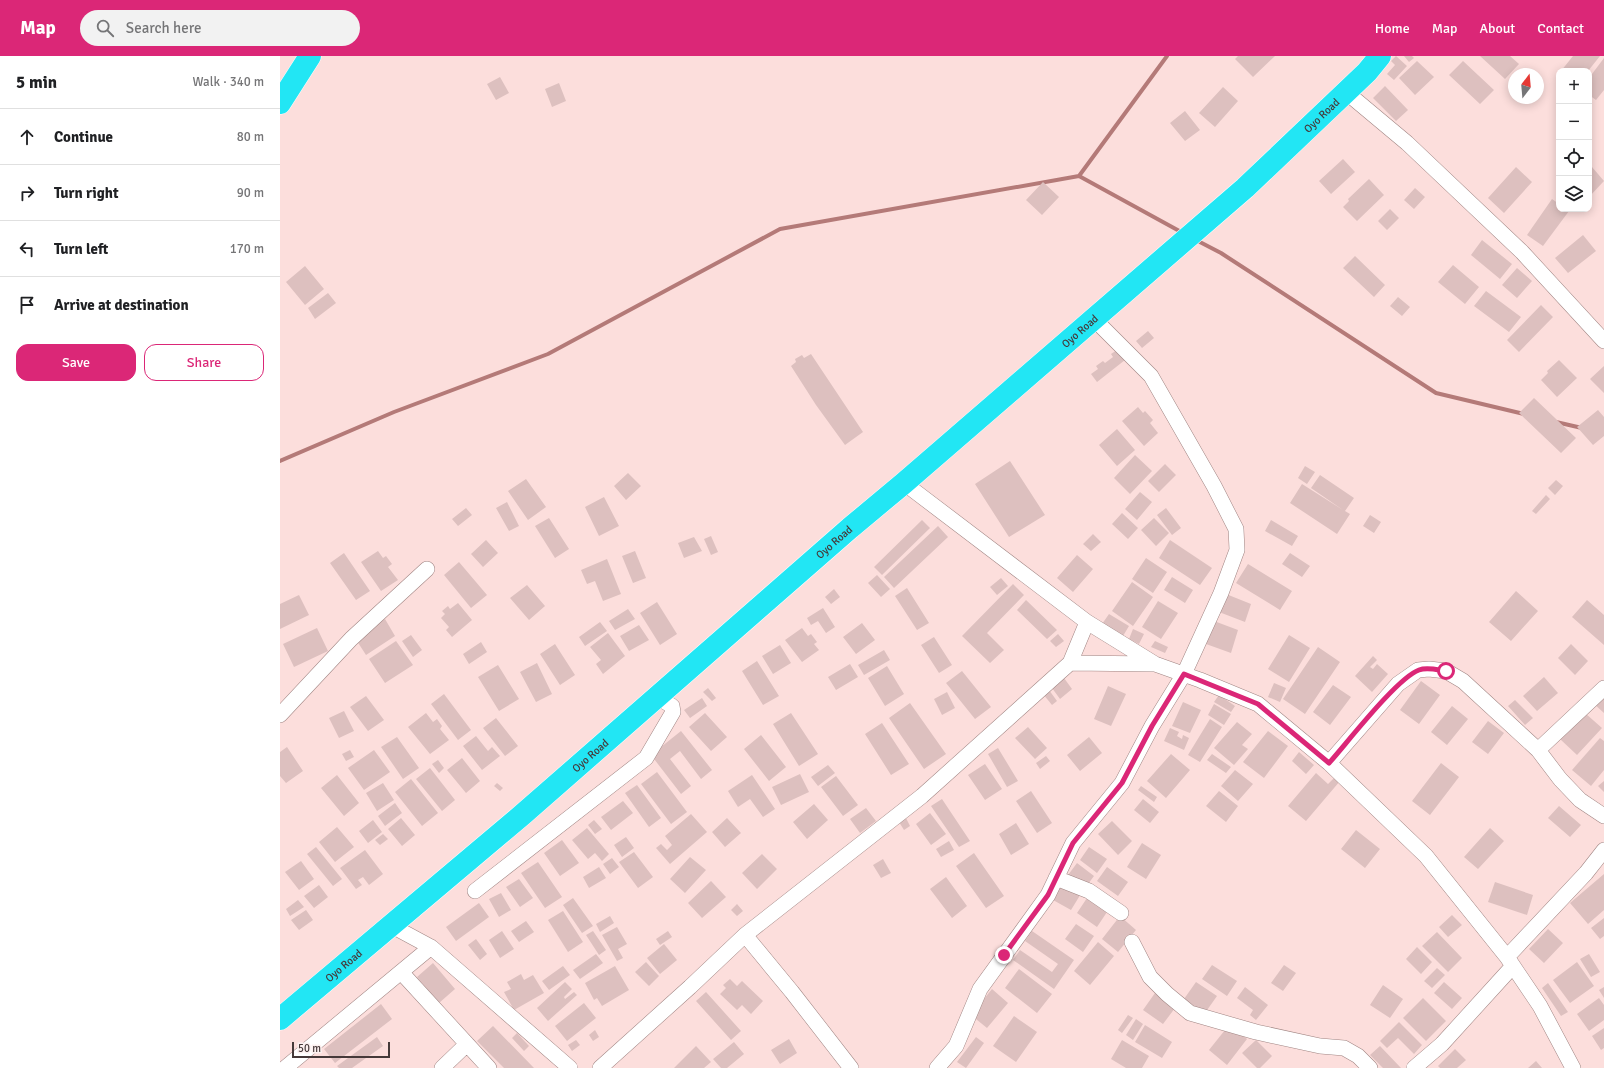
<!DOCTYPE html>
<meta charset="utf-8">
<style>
body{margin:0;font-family:Signika,sans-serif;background:#f2f2f2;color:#202124}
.controls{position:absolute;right:12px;top:12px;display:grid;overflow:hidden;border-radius:8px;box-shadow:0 2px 10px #0003}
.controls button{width:36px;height:36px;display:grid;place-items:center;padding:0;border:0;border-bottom:1px solid #e0e0e0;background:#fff;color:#202124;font:20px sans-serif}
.compass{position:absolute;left:1228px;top:12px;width:36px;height:36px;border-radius:50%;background:#fff;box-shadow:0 2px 10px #0003;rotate:16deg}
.scale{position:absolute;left:12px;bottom:10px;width:98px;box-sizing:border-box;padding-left:4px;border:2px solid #453939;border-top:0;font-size:11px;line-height:14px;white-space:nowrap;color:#453939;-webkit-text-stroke:3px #fcf0ef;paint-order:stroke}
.stop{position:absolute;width:12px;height:12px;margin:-9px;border:3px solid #db2777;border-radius:50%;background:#fff}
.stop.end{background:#db2777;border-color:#fff;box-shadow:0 1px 4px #0008}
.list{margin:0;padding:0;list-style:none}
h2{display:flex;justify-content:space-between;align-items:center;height:52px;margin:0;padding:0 16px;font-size:17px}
h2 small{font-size:13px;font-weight:400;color:#757577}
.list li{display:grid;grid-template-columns:26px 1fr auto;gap:12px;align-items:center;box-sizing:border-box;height:56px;padding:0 16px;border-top:1px solid #e0e0e0}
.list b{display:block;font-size:15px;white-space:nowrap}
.list em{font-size:13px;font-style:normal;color:#757577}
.actions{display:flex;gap:8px;padding:12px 16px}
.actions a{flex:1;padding:9px 0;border:1px solid #db2777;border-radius:12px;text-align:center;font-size:14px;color:#db2777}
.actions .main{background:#db2777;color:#fff}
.icon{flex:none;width:22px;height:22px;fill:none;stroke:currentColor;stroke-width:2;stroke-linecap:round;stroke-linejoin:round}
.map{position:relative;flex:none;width:1324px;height:1012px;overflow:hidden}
header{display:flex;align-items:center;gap:24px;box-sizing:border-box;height:56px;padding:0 20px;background:#db2777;color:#fff}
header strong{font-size:19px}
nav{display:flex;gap:22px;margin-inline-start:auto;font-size:14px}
.search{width:280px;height:36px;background:#f2f2f2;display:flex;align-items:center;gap:10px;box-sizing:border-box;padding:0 14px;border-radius:22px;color:#757577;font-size:15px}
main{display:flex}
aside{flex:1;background:#fff}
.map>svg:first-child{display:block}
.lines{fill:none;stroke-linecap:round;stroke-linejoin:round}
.stream{stroke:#b47a78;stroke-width:4}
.building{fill:#ddc0bf}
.minor-casing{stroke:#a08583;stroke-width:16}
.highway-casing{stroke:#fff;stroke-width:23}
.minor{stroke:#fff;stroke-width:15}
.highway{stroke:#22e6f4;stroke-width:22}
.route{stroke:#db2777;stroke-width:5}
.labels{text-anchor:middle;stroke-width:3;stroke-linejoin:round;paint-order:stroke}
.street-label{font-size:11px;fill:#453939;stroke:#fcf0ef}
</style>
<header>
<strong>Map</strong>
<div class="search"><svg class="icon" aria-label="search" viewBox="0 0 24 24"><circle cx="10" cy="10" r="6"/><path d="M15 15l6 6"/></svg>Search here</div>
<nav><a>Home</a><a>Map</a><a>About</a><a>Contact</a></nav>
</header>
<main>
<aside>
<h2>5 min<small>Walk · 340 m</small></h2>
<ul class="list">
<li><svg class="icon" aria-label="ahead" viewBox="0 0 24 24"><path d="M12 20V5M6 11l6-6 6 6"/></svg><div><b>Continue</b></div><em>80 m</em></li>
<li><svg class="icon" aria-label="right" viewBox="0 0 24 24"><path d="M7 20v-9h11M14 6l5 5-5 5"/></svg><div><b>Turn right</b></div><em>90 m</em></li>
<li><svg class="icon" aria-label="left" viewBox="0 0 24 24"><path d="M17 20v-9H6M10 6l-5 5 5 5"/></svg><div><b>Turn left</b></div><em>170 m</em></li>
<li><svg class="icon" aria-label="arrive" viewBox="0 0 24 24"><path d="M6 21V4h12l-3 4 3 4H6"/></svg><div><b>Arrive at destination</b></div></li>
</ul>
<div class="actions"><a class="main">Save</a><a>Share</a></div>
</aside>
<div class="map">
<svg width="1324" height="1012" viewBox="0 0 1324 1012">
<rect width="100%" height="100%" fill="#fcdedc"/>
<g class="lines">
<path class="stream" d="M799 120 903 177
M916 184 941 197 1156 337 1244 358
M1276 366 1302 372
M0 405 114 356 268 298 500 173 799 120 887 0"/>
</g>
<path class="building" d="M958 0H995L973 21 955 3Z
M1116 0 1127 10 1114 24 1107 18 1115 9 1111 5Z
M1124 0H1132L1134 2 1129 6Z
M1200 0H1230L1239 8 1225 23Z
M1293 0H1320L1308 15H1281Z
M1324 2V34L1316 44 1309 39V22Z
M1137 5 1154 21 1135 39 1119 22Z
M1183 5 1214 34 1200 48 1169 19Z
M220 21 229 37 216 44 207 28Z
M279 27 286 45 272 51 265 33Z
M1105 30 1128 54 1116 65 1093 42Z
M943 31 958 45 935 71 919 57Z
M905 55 920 74 905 85 890 67Z
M1063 103 1075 116 1051 138 1039 125Z
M1236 111 1252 126 1224 157 1208 142Z
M1312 111 1324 125 1309 141V114Z
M1089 123 1104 139 1077 165 1063 151 1069 145 1068 143Z
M763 126 779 141 762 159 746 144Z
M1135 132 1145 141 1134 153 1124 144Z
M1272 143 1279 148V153L1289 155 1263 190 1247 179Z
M1110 153 1119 162 1107 174 1098 165Z
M1303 179 1316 195 1288 217 1275 202Z
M1202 184 1232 208 1220 223 1191 199Z
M1075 200 1105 229 1094 241 1063 212Z
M1173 209 1199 231 1185 248 1158 226Z
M25 210 44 233 25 249 6 226Z
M1237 212 1252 225 1237 242 1222 229Z
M1206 235 1241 261 1229 276 1194 250Z
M48 237 56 247 35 263 28 252Z
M1118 241 1130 251 1122 260 1110 250Z
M1261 249 1273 261 1239 296 1227 284Z
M868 275 874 282 862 292 856 285Z
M837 294 845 304 817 326 811 318 818 313 816 310 823 305 825 307 833 301 831 298Z
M531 298 583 376 565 389 536 349 511 310 516 306 515 303 522 299 524 302Z
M1279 304 1297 322 1277 341 1261 324 1268 317 1267 315Z
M1324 310V337L1310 323Z
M1254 342 1296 382 1281 397 1239 357Z
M858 351 863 357 865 355 873 364 870 367 878 377 864 390 842 365Z
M1318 354 1324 361V380L1313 389 1297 371Z
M837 373 855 394 837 410 819 389Z
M855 399 872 415 850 438 834 422Z
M730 405 765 459 729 481 695 428Z
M885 408 896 419 879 436 868 425Z
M1025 410 1035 416 1027 428 1018 422Z
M348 417 361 430 346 444 334 430Z
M1040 419 1074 442 1065 455 1070 458 1057 478 1010 447 1022 428 1063 454 1031 432Z
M246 423 266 451 248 464 228 435Z
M1276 424 1283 430 1275 439 1268 432Z
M860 436 872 446 857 464 845 453Z
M1266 439 1270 443 1256 458 1252 455Z
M324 441 339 470 319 480 305 451Z
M227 446 239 470 229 475 216 452Z
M186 452 192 459 178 470 172 463Z
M886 452 901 472 892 479 877 459Z
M842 457 858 472 848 483 832 468Z
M1090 459 1101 466 1094 477 1083 470Z
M269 462 289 493 275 502 255 470Z
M874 462 889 477 876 490 861 474Z
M642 464 650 472 602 519 594 511Z
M991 464 1018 480 1012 490 985 475Z
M658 470 668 481 614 532 604 521Z
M813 478 821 486 811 495 803 488Z
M431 480 438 496 431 499 424 483Z
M414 481 422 495 404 502 398 487Z
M206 484 218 497 203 511 191 498Z
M890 484 932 512 920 529 879 502Z
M98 495 103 502 106 500 112 508 108 511 118 524 101 535 81 506Z
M355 495 366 522 353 527 342 500Z
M64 497 90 535 76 544 50 507Z
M1010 497 1030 510 1022 521 1002 508Z
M797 499 813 513 793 536 777 522Z
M866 502 887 516 873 537 852 523Z
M327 503 341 538 323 545 315 525 307 528 301 514Z
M179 506 207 539 191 552 164 519Z
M968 508 1012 535 1000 554 956 527Z
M597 519 610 533 601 541 588 527Z
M892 521 913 534 905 547 884 534Z
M721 522 728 530 717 539 710 531Z
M852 526 873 541 853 570 832 555Z
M733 528 744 539 707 577 724 594 710 607 682 580Z
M247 529 265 550 249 564 230 542Z
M627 532 649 567 637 574 615 540Z
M554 533 560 541 551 548 545 541Z
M1236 535 1258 555 1231 585 1209 566Z
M946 538 971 548 965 566 939 556Z
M19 539 29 559 0 573V548Z
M746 544 777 574 767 583 737 554Z
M1307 544 1324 559V589L1292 561Z
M878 545 898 557 881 583 862 571Z
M377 546 397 578 380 589 360 557Z
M178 547 192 564 172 581 166 574 169 571 161 562 165 558 162 555 168 550 170 553Z
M543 552 555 571 546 577 538 565 531 569 527 562Z
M348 553 355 563 335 574 329 565Z
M829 558 849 570 843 580 822 568Z
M105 563 115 580 86 599 75 582Z
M934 565 958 574 951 597 926 588Z
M320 566 327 575 305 590 299 581Z
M582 567 595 584 576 598 563 581Z
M359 569 369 584 349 595 340 580Z
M37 572 48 595 14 611 3 588Z
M522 572 528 580 531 578 537 586 534 588 539 594 522 606 505 584Z
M853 573 864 578 859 588 849 583Z
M328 577 345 600 323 618 316 608 321 604 310 591Z
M778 578 784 585 776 591 770 585Z
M131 579 142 594 133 601 122 585Z
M1009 579 1030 592 1009 626 988 613Z
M654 581 672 609 659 617 641 589Z
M116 585 133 609 105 627 89 603Z
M875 585 888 591 885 597 871 591Z
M201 586 207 596 189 608 183 598Z
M275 588 295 619 280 629 260 598Z
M1291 588 1308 605 1295 619 1278 602Z
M500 589 511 607 493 618 482 600Z
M1038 591 1060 606 1025 658 1003 643Z
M604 594 610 604 584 619 578 609Z
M1093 600 1097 604 1090 611 1093 613 1097 608 1108 618 1092 636 1075 620Z
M477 605 499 640 483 649 462 615Z
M257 607 272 638 256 646 240 616Z
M570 608 578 621 556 634 548 621Z
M218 609 239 643 219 655 198 621Z
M607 610 624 638 605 650 588 622Z
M682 615 711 651 695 663 666 627Z
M1264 621 1278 637 1257 655 1243 640Z
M784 622 792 633 780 643 772 632Z
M1141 625 1160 639 1139 668 1120 654Z
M994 627 1006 632 1000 646 988 641Z
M1053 629 1071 641 1050 669 1033 656Z
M828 630 846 638 831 670 814 663Z
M428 632 436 642 432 645 423 636Z
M769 634 777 645 772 649 763 638Z
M1324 634V657L1313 647Z
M667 636 675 652 662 659 654 643Z
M164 638 191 674 178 684 151 648Z
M939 639 955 650 951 656 934 646Z
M86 640 104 664 88 675 70 651Z
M422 642 427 650 410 662 404 654Z
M1235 644 1253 662 1245 669 1228 650Z
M903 646 921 654 910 677 892 670Z
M630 647 666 698 644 713 609 662Z
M934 648 951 658 944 669 928 659Z
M1172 650 1188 663 1167 689 1151 676Z
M64 655 74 675 59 682 49 662Z
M146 657 153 666 157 663 162 670 160 673 169 684 150 698 128 671Z
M425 657 447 681 431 695 409 671Z
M511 657 538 698 519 710 493 668Z
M1305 657 1322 672 1297 699 1280 683Z
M216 662 238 690 225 700 203 672Z
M930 663 942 671 920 706 908 699Z
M1208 665 1224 677 1208 698 1192 686Z
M957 666 972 678 962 689 968 693 954 709 934 692Z
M602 667 629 708 611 719 585 678Z
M748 671 767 692 755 703 735 682Z
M890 672 899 676 897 680 902 683 903 679 909 682 904 694 884 685Z
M401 675 432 714 421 723 400 695 390 703 411 730 401 738 371 699Z
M988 675 1008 690 984 722 963 706Z
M481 679 506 711 489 725 464 693Z
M196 680 208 695 212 691 220 700 202 714 183 690Z
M117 681 139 712 123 723 101 691Z
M809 681 822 697 800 715 787 699Z
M1320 682 1324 685V714L1311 730 1292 714Z
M7 691 23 715 6 727 0 720V696Z
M718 692 738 725 727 731 708 698Z
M70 694 74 701 66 705 62 698Z
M94 694 110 716 84 734 68 712Z
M1019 696 1034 709 1026 718 1012 705Z
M891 698 910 714 886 742 867 725Z
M932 698 951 711 946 717 927 704Z
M766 700 770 705 760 713 756 707Z
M182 702 200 725 186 737 167 714Z
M158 704 164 712 159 717 152 708Z
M1161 707 1179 721 1150 759 1132 745Z
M705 708 722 733 705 744 688 719Z
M548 709 555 717 538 730 531 721Z
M150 712 175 744 162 755 136 723Z
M955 714 973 728 958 745 941 730Z
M377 716 407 756 391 768 361 728Z
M1036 717 1048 728 1055 721 1060 725 1026 765 1008 750Z
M520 718 529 736 501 749 492 731Z
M57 719 79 747 64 760 41 732Z
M472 719 495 753 483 761 470 743 458 751 448 735Z
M556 720 578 749 563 760 541 731Z
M131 723 158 757 142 770 115 736Z
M1324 725V736L1318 730Z
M103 727 114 744 97 755 86 737Z
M217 727 223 732 220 735 214 730Z
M357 729 381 762 369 771 345 737Z
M861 730 877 741 874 746 858 734Z
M751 735 772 767 757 777 736 745Z
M939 735 958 750 946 766 926 750Z
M662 743 690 785 679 791 651 750Z
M863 743 879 756 870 767 854 754Z
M343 745 353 757 331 774 321 761Z
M115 747 122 757 105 770 98 760Z
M534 748 548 764 527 783 513 766Z
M1279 750 1301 769 1290 781 1268 762Z
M586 752 596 765 580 777 570 763Z
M650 757 666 778 651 789 636 768Z
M411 758 427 776 390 808 376 792 381 788 387 794 392 789 385 780Z
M121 762 135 779 122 790 108 773Z
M447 762 461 777 445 791 432 776Z
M626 762 630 770 624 774 619 766Z
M93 764 102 776 88 787 79 775Z
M314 764 322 773 315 778 308 769Z
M832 765 852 785 838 799 818 778Z
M736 767 749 788 731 799 719 778Z
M57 771 74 791 55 806 39 786Z
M307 772 329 798 322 805 315 797 308 803 292 784Z
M1210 772 1224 785 1198 813 1184 801Z
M1076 774 1100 793 1085 812 1061 793Z
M103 778 108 783 100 789 95 784Z
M346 781 354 792 342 801 334 789Z
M282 784 299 807 280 820 264 797Z
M669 785 674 794 661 801 656 793Z
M862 787 881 799 866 823 847 811Z
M36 791 62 823 53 830 27 798Z
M809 791 827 803 817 817 800 804Z
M85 794 103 818 89 829 83 821 78 824 82 829 76 833 60 812Z
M354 796 373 821 358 832 339 806Z
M694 797 724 840 706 852 676 810Z
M482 798 497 813 477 833 462 817Z
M410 801 426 814 405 837 390 823Z
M332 802 339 811 330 818 323 808Z
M603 803 611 817 601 822 593 809Z
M21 805 34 823 19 834 5 816Z
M258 806 282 841 265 852 241 817Z
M797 807 814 820 805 832 788 819Z
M319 811 326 822 309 832 303 821Z
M827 811 848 826 838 840 817 825Z
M1324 818V854L1308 868 1290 847Z
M666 821 687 850 672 862 650 833Z
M239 823 253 842 240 851 226 831Z
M431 825 446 841 422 862 408 847Z
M783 826 802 836 791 854 773 844Z
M1215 826 1253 839 1247 859 1208 846Z
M39 829 48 841 34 852 24 840Z
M221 837 231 854 219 861 209 843Z
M293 842 313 870 302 877 283 849Z
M807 842 827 856 817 871 797 857Z
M18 844 24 851 10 860 6 853Z
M199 847 209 861 176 885 166 871Z
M457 848 463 855 457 860 451 854Z
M26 854 33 864 19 874 11 864Z
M283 855 303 886 288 896 268 864Z
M1172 859 1182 869 1168 881 1159 871Z
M330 860 334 867 320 876 316 868Z
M840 860 856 874 838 896 822 883Z
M1324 862V880L1320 883 1311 872Z
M246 865 254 876 239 886 231 875Z
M796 868 814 880 803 896 785 883Z
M337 871 347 888 338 893 343 902 337 905 322 879Z
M1268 873 1283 887 1264 907 1249 893Z
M222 875 234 893 220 902 209 884Z
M313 875 326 894 319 899 306 879Z
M388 875 392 881 380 889 376 883Z
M752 875 794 904 774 933 733 904 740 894 772 916 778 908 745 885Z
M1157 876 1182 902 1168 916 1142 890Z
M196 883 207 898 200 904 188 889Z
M818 886 834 900 810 929 794 915Z
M384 888 397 904 380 918 367 902Z
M1137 891 1152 906 1141 918 1126 903Z
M316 898 323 907 300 923 293 914Z
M1309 898 1320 916 1311 921 1300 903Z
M366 906 379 920 369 930 355 916Z
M1297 906 1314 930 1290 947 1273 924Z
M153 907 175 933 159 947 137 921Z
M932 909 957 925 947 940 922 923Z
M1004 909 1016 917 1003 935 991 927Z
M283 910 290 919 269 934 262 925Z
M335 910 349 934 322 950 317 942 314 944 305 927Z
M1157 912 1165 919 1152 932 1144 925Z
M739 913 772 938 757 957 725 932Z
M241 918 244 924 253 919 264 937 234 954 224 936 231 933 227 926Z
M450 923 457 930 462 925 483 945 471 958 462 949 457 954 440 938 446 932 443 929Z
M285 926 292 933 284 941 285 943 294 936 297 939 268 965 257 952Z
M916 926 937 940 925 957 904 943Z
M1164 926 1182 942 1172 953 1154 937Z
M1268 927 1288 956 1281 960 1262 932Z
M1103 929 1123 943 1110 962 1090 949Z
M965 931 988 949 976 964 970 959 973 954 957 942Z
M1324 931V942L1319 934Z
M712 933 728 947 707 972 691 959Z
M426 936 461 975 451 984 416 945Z
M875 937 895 952 883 968 863 954Z
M1143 942 1166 965 1146 985 1123 962Z
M1319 942 1324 949V964L1309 975 1297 958Z
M304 947 316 962 287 985 275 970Z
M101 948 112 963 55 1007 44 993Z
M848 959 853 962 842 977 838 974Z
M734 960 757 976 736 1006 713 990Z
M856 963 863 968 853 984 846 979Z
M1119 966 1142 989 1134 998 1118 982 1107 992 1100 985Z
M865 969 892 986 882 1002 855 986Z
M949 969 967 983 947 1009 929 994Z
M213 970 254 1012H224L197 985Z
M1324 972V992L1321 994 1312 980Z
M315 974 319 981 313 985 309 979Z
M237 977 249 990 244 995 232 982Z
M97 981 103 990 72 1012H59L57 1010Z
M696 981 704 987 686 1012 677 1006Z
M509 983 517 997 500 1008 491 994Z
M296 984 300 989 292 995 288 989Z
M842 984 869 1000 862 1012H846L831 1003Z
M976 984 992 1000 980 1012H977L962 997Z
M454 986 464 998 447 1012H441L433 1003Z
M416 990 431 1006 424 1012H394Z
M1100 990 1121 1012H1103L1090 999Z
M1175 993 1186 1004 1177 1012H1160L1158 1010Z
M1256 1005 1262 1012H1248Z"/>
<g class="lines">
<g class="minor-casing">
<path id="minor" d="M1066 36 1127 87 1242 196 1324 285
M624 427 807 566 875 608 920 624 978 648 1049 707 1146 800 1227 901 1260 950 1293 1012
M790 607 875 608
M0 659 71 583 147 513
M1258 694 1324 632
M1049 707 1118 628 1138 614 1149 613 1166 615 1183 625 1258 694 1280 723 1300 744 1324 760
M776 822 809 835 841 857
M195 835 366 702 393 656 392 650 377 641
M112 870 151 891 290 1012
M465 879 512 936 571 1012
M852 886 870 921 887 938 910 957 976 976 1040 990 1064 992 1078 1000 1090 1012
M1227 901 1306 817 1324 794
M121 916 209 1012
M5 1012 151 891
M162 1012 187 988
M320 1012 410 931 465 879 642 740 790 607 807 566
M657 1012 676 990 700 933 768 839 793 787 842 727 872 670 904 618 941 537 957 494 956 473 934 430 871 320 813 262
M1134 1012 1162 988 1233 910"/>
</g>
<g class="highway-casing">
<g id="highway">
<path d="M0 47 30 0"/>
<path id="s1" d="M0 963 242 759 570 472 624 427 965 132 1087 16 1100 0"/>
</g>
</g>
<use href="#minor" class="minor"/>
<use href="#highway" class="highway"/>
</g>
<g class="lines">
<path class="route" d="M724 899 768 839 793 787 842 727 872 670 904 618 978 648 1049 707C1067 687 1117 622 1139 614 1147 611 1158 614 1166 615"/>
</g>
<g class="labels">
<g class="street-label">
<text dy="4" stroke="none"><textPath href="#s1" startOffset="1379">Oyo Road</textPath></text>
<text dy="4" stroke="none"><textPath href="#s1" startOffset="1055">Oyo Road</textPath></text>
<text dy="4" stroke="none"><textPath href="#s1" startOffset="731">Oyo Road</textPath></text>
<text dy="4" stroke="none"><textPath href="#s1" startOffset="407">Oyo Road</textPath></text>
<text dy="4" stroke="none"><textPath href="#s1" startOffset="83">Oyo Road</textPath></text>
</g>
</g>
</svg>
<div class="controls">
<button>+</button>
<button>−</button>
<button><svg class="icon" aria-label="locate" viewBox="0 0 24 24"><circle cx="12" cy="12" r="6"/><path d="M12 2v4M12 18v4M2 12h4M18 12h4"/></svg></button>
<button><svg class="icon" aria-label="layers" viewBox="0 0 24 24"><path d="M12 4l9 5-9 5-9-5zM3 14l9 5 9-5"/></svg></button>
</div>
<svg class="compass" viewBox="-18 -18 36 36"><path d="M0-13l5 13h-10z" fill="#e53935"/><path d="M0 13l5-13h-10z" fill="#757577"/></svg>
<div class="scale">50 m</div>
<div class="stop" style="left:1166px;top:615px"></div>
<div class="stop end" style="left:724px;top:899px"></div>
</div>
</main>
